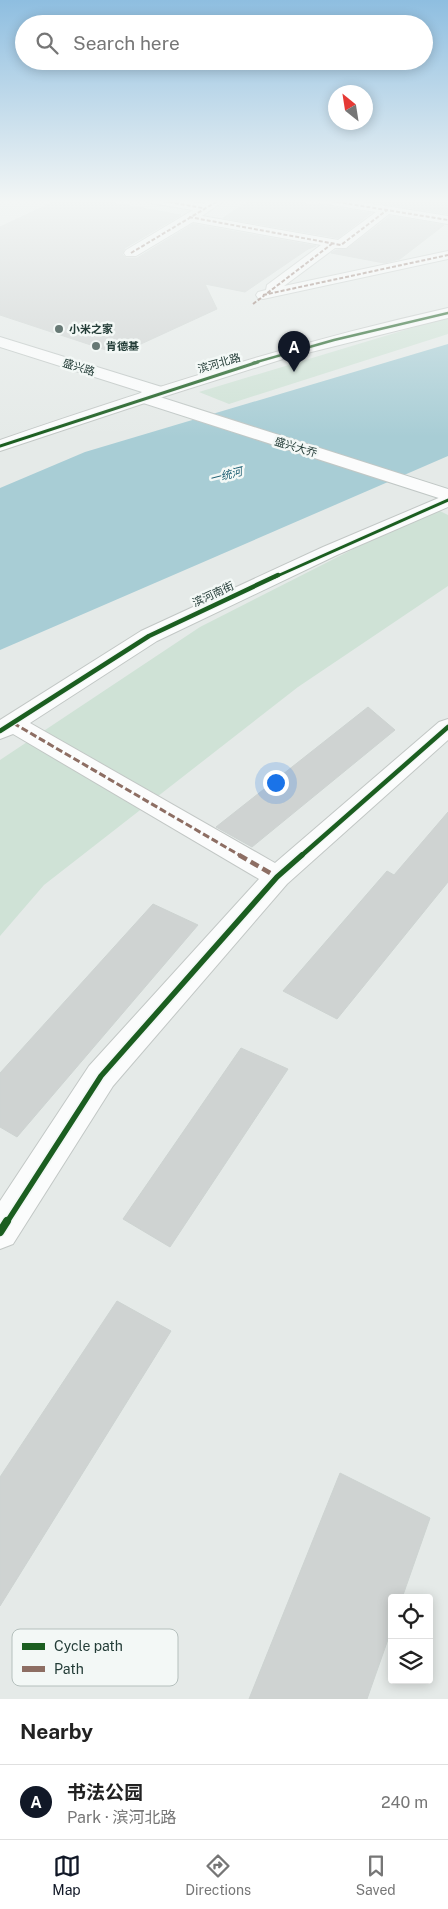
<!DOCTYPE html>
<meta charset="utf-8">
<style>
body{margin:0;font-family:"Public Sans","Noto Sans SC",sans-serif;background:#f2f2f2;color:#222}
.controls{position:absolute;right:15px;bottom:15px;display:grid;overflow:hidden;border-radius:5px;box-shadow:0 2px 12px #0003}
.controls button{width:45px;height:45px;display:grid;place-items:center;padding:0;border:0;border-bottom:1px solid #e0e0e0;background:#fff;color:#222;font:25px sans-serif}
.compass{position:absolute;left:328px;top:85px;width:45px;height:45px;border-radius:50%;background:#fff;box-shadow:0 2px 12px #0003;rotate:330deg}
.you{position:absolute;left:275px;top:782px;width:18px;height:18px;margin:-12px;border:4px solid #fff;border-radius:50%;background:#1a73e8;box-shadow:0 0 0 8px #1a73e833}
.badge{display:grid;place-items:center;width:32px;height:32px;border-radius:50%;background:#111827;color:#fff;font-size:16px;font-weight:700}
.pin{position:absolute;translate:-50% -41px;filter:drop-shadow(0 1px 2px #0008)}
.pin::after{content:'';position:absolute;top:26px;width:18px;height:15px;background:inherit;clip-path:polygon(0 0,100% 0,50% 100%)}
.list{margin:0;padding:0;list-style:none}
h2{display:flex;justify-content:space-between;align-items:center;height:65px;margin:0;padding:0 20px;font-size:21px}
h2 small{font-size:16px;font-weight:400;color:#767676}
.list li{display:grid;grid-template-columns:32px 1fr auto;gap:15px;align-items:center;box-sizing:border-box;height:75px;padding:0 20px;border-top:1px solid #e0e0e0}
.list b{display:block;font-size:19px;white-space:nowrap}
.list p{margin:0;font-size:16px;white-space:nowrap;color:#767676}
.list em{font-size:16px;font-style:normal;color:#767676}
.icon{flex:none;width:28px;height:28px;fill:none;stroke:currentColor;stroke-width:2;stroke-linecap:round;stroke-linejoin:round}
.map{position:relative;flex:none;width:448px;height:1699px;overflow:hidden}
.search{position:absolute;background:#fff;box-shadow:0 2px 12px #0003;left:15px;right:15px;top:15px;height:55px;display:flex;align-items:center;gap:12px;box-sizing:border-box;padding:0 18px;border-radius:28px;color:#767676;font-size:19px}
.sheet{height:140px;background:#fff}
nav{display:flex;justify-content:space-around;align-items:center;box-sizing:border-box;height:70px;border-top:1px solid #e0e0e0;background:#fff;font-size:14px;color:#767676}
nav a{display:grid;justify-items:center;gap:2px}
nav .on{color:#111827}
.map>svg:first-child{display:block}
.green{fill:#cfe2d6}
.water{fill:#a8cdd5}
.building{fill:#cfd3d2;stroke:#cdd3d1}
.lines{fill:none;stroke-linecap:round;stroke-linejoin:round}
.street-casing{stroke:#c2c7c5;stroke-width:2}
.secondary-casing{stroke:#c0c7c5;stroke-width:2}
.street{fill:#fbfcfc;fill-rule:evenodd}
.secondary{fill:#fbfcfc;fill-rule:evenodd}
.quiet-far2{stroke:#8d6e63;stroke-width:2;stroke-dasharray:4 2;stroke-linecap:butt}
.quiet-far1{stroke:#8d6e63;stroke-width:3;stroke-dasharray:7 3;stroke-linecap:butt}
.quiet{stroke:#8d6e63;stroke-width:4.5;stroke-dasharray:9 4.5;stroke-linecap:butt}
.cycleway-far4-casing{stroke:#f3f8f6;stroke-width:4.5}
.cycleway-far3-casing{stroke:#f3f8f6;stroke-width:5}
.cycleway-far2-casing{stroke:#f3f8f6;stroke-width:7}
.cycleway-far1-casing{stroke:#f3f8f6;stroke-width:9}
.cycleway-casing{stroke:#f3f8f6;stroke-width:11}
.cycleway-far4{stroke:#1b5e20;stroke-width:2.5}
.cycleway-far3{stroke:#1b5e20;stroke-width:3}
.cycleway-far2{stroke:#1b5e20;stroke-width:4.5}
.cycleway-far1{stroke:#1b5e20;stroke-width:5.5}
.cycleway{stroke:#1b5e20;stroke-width:8}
.poi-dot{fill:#677975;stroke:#f3f8f6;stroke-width:2}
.labels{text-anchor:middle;stroke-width:5;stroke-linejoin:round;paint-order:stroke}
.far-poi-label{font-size:11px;font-weight:bold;fill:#233c37;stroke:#f3f8f6;text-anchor:start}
.far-street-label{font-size:11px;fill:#233c37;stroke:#f3f8f6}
.far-water-label{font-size:11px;font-style:italic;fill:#216174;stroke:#f3f8f6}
.key{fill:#f3f8f6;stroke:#b5c0bd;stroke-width:1}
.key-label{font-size:14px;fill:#233c37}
</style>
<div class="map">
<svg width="448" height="1699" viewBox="0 0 448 1699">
<rect width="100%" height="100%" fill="#e5eae8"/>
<path class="green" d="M448 317V334L229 404 199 392Z
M434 508 448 515V586L298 687 44 885 0 936V760L200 627Z"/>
<path class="water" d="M448 344V456L0 650V488L85 452Z"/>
<path class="building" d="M60 199H92L181 215 125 248 122 254 126 258H137L193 224 316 246 308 249 245 292 205 284 217 309 130 349 112 352 0 315V227Z
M252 199H275L371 213 338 238 223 218Z
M352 199H448V214Z
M390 216 444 225 400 259 384 263 331 253 336 250 347 249Z
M368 707 395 730 252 847 216 827Z
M448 812V882L337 1019 283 991 387 871 394 875Z
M153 904 198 925 17 1137 0 1127V1073Z
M241 1048 288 1069 170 1247 123 1219Z
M117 1301 171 1331 0 1606V1477Z
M340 1473 430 1518 402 1598H392V1628L367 1699H249Z"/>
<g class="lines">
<g class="street-casing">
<path id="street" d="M145 199H171L203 204 213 199H227L202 216 338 240 376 212 319 203 313 199H341L448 216V224L389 214 346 248H335L284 286 448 251V259L263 299 258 298 256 295 258 292 266 290 267 285 321 245 193 222 136 256H126L124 253 126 250 193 210 151 203Z
M448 308V318L283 359 172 394 0 451V440C148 389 296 342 448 308Z
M448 494V507L337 555 157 641 30 723 275 863 439 722 448 719V740L287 884 113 1086 13 1244 0 1249V1201L89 1066 259 879 13 734 0 739V720L141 631 323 547Z"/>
</g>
<g class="secondary-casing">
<path id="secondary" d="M0 337 165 388 167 392 160 397 448 489V501L137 401 135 397 142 392 0 347Z"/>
</g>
<use href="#street" class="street"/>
<use href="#secondary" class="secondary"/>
<path class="quiet-far2" d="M151 199 203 208
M319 199 448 220
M189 217 341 245 387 210
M131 253 221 199
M263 295 448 255
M253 304 333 243"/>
<path class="quiet-far1" d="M13 723 241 856"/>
<path class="quiet" d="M239 855 277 877"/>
<g class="cycleway-far4-casing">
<path id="cycleway-far4" d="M253 363 334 340 448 313"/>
</g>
<g class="cycleway-far3-casing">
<path id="cycleway-far3" d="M0 446 258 362
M275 577 448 500"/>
</g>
<g class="cycleway-far2-casing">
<path id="cycleway-far2" d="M0 731 149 636 278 575
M301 856 448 727"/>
</g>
<g class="cycleway-far1-casing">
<path id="cycleway-far1" d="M7 1222 101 1076 277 877 302 855"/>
</g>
<g class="cycleway-casing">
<path id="cycleway" d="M0 1232 7 1221"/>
</g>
<use href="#cycleway-far4" class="cycleway-far4"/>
<use href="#cycleway-far3" class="cycleway-far3"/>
<use href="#cycleway-far2" class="cycleway-far2"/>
<use href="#cycleway-far1" class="cycleway-far1"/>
<use href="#cycleway" class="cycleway"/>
</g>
<linearGradient id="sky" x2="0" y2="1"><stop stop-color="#8ebee0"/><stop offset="0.46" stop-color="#f3f6f5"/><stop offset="1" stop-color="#f3f6f5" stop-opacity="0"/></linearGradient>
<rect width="448" height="437" fill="url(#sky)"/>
<g class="poi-dot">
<circle cx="59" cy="329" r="5"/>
<circle cx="96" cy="346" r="5"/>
</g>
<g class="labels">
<g class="far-poi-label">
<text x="69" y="333">小米之家</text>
<text x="106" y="350">肯德基</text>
</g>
<g class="far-street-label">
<text transform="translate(219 363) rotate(-16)" y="4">滨河北路</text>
<text transform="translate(79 367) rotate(17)" y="4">盛兴路</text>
<text transform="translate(296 447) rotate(17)" y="4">盛兴大乔</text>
<text transform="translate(213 594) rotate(-25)" y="4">滨河南街</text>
</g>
<g class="far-water-label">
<text transform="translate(226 475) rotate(-14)" y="4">一统河</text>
</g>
</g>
<rect x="12" y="1629" width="166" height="57" rx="8" class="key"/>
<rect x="22" y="1643" width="23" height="7" fill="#1b5e20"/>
<rect x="22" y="1666" width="23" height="6" fill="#8d6e63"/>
<g class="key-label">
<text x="54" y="1651">Cycle path</text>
<text x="54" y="1674">Path</text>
</g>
</svg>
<div class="controls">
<button><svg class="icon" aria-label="locate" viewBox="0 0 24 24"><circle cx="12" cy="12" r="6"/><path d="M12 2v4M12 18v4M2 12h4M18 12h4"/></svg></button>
<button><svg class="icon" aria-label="layers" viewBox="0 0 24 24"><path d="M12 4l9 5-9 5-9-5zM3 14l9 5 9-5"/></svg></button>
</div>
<svg class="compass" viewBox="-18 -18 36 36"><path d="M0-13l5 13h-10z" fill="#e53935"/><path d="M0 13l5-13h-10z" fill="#767676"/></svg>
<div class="you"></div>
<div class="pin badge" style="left:294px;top:372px">A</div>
<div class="search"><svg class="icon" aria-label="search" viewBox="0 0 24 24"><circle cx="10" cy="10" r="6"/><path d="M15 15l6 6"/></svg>Search here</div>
</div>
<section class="sheet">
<h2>Nearby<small></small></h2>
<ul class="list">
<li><span class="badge">A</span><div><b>书法公园</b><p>Park · 滨河北路</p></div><em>240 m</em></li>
</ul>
</section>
<nav>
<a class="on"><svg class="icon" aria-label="map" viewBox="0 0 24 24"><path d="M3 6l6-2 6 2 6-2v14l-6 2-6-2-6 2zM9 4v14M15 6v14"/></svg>Map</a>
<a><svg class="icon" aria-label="directions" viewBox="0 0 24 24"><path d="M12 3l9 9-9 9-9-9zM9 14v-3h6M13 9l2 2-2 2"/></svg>Directions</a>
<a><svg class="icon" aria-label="saved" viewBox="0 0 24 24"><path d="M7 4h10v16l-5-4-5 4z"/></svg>Saved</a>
</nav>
